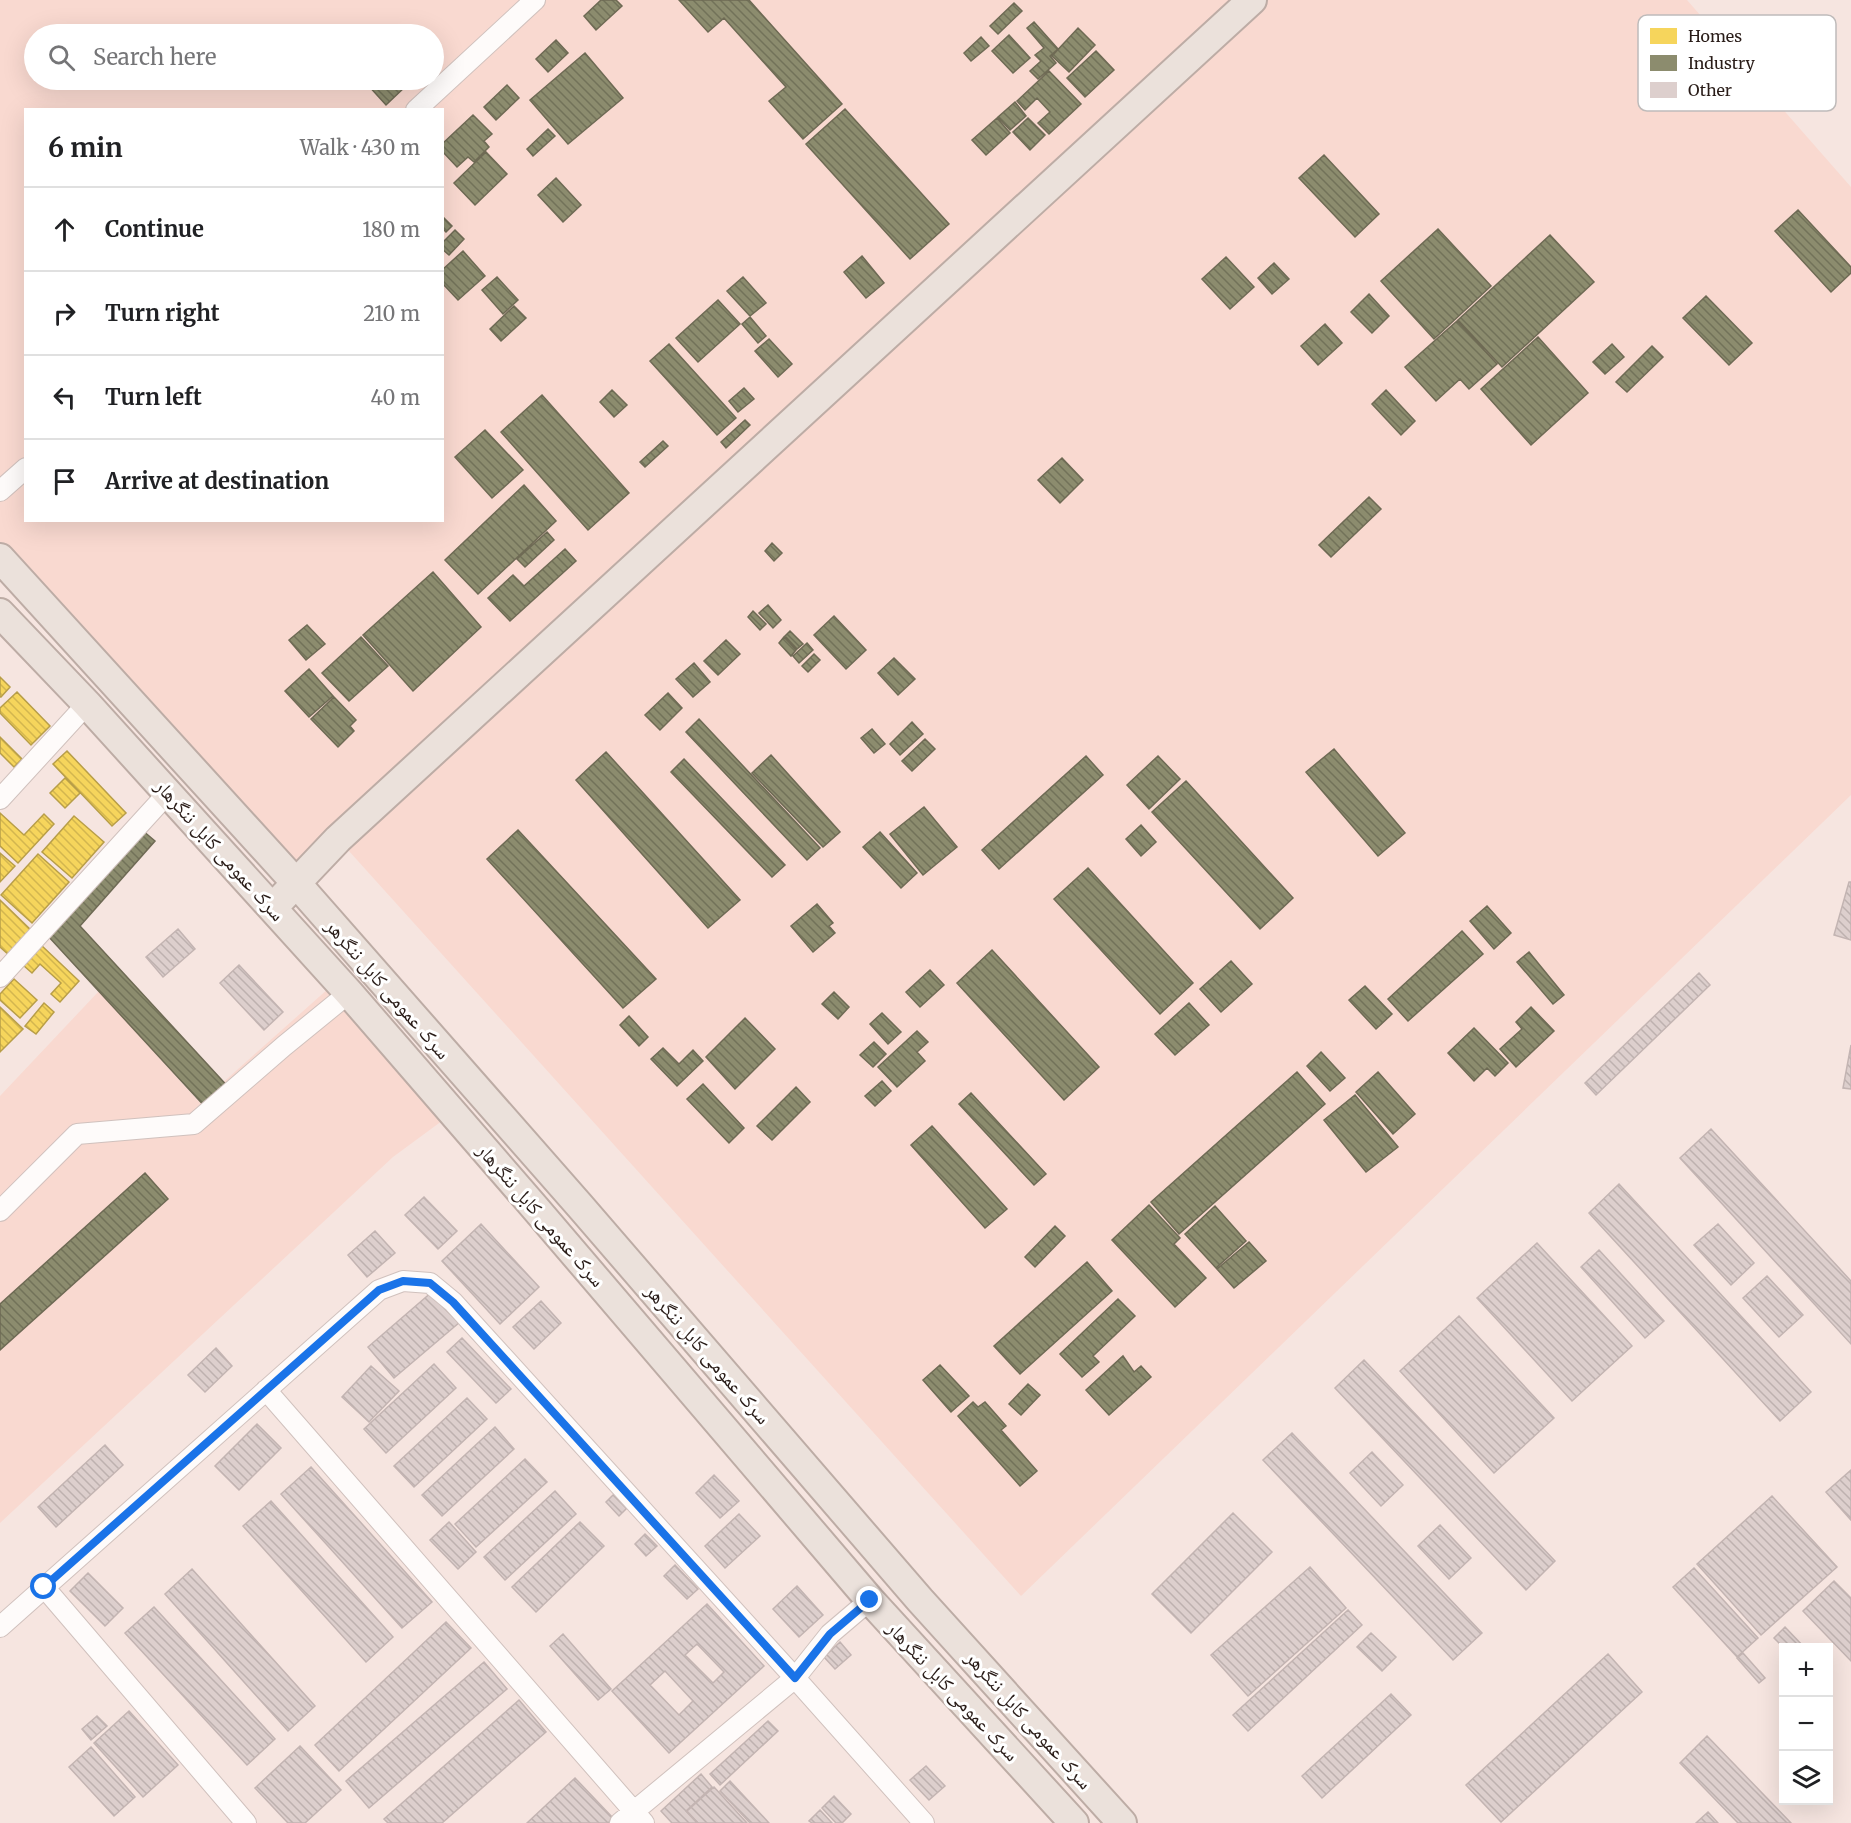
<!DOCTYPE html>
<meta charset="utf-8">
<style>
body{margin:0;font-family:Merriweather,"Noto Naskh Arabic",serif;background:#f6f6f6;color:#202124}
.controls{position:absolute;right:18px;bottom:18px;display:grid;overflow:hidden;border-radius:0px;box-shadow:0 6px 24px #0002}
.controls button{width:54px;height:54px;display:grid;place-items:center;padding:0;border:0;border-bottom:2px solid #e0e0e0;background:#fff;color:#202124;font:30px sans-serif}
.stop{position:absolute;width:18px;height:18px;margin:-14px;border:4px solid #1a73e8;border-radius:50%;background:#fff}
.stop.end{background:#1a73e8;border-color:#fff;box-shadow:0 2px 6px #0008}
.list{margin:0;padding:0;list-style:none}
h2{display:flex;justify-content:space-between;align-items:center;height:78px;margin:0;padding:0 24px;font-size:26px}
h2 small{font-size:20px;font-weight:400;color:#757577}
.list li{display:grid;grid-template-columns:39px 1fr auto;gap:18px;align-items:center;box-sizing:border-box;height:84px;padding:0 24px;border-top:2px solid #e0e0e0}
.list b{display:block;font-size:22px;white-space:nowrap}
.list em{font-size:20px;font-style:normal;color:#757577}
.icon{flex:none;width:33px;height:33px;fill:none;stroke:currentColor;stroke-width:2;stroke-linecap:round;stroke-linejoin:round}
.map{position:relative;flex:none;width:1851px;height:1823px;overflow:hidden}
.search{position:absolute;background:#fff;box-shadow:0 6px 24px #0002;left:24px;top:24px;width:420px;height:66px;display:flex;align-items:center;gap:15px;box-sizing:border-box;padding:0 21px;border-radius:33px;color:#757577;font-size:22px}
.panel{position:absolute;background:#fff;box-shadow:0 6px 24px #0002;left:24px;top:108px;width:420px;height:414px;border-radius:0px}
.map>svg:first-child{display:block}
.built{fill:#f9d9d0;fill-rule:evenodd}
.homes{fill:url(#homes-back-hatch);stroke:#b89e48;stroke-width:1.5}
.industry{fill:url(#industry-back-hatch);stroke:#6e6a54;stroke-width:1.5}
.building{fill:url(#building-back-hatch);stroke:#c3b4b2;stroke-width:1.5;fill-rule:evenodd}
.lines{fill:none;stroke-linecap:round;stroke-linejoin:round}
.minor-casing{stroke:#d0c1bd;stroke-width:22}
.highway-casing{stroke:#bdaca5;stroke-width:32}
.minor{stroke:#fefbfa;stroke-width:20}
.highway{stroke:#ebe1db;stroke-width:28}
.route{stroke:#1a73e8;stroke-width:8}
.labels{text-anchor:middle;stroke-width:6;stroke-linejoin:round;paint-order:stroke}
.street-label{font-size:20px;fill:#291c18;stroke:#fff}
.key{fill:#fff;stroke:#bfbbba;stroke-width:1.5}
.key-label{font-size:16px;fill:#291c18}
</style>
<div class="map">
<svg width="1851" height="1823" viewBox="0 0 1851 1823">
<defs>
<pattern id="homes-back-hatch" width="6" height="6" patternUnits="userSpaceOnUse" patternTransform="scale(1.5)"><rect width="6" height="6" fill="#f6d55c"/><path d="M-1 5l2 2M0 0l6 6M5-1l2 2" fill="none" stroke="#d3b64f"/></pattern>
<pattern id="industry-back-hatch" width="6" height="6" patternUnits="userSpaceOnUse" patternTransform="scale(1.5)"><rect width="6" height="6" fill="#8c8c6e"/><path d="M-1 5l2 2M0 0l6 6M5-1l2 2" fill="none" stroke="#727259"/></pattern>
<pattern id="building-back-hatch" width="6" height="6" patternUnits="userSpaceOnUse" patternTransform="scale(1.5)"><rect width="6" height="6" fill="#ddcfcd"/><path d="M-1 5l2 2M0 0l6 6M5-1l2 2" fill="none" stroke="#beb1af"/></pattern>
</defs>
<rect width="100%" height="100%" fill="#f6e5e0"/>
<path class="built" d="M0 0H1687L1851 187V795L1021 1596 339 840 297 884 0 558ZM34 34H434V80H34ZM26 110H442V520H26Z
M329 988 450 1115 393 1157 0 1523V1096L99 991 200 1103Z"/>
<path class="homes" d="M0 677 10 687 1 697H0Z
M17 692 50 726 31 745 0 713V708Z
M0 737 22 759 14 767 0 753Z
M67 751 126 813 112 826 53 764Z
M65 778 80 793 65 808 50 793Z
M0 813 24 835 44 814 54 824 18 863 0 846Z
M74 816 104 842 72 878 42 852Z
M0 853 15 866 0 882Z
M38 854 69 882 32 923 1 895Z
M0 900 33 932 10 956 0 947Z
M41 945 79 981 60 1002 51 994 61 983 40 964 32 973 23 965Z
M14 979 37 1000 20 1018 0 1000V994Z
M44 1003 54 1012 36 1034 25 1026Z
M0 1007 23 1029 0 1052Z"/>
<path class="industry" d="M601 0H616L622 6 596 30 584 16Z
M679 0H749L842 104 803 139 769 101 786 87 724 18 708 32Z
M1014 3 1022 11 998 34 990 26Z
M1034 22 1058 49 1050 56 1056 63 1038 79 1030 71 1041 61 1035 55 1044 48 1027 28Z
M1078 28 1095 45 1069 72 1052 56Z
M1009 35 1030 58 1013 73 992 51Z
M981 37 989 46 971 61 964 53Z
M556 40 568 53 548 72 536 59Z
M1096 51 1114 70 1085 97 1067 78Z
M585 53 623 98 568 144 530 100Z
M1049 71 1081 104 1049 134 1038 123 1050 112 1037 98 1025 110 1017 101Z
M371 80H401L406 86 386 105 367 84Z
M507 85 519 98 496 120 484 107Z
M1015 102 1026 116 1010 130 998 117Z
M845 109 949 224 910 259 806 144Z
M473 115 492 134 484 141 489 147 474 162 468 157 457 167 442 151V144Z
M997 118 1010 133 986 155 972 140Z
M1028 118 1045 135 1030 150 1013 132Z
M548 129 555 136 533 156 527 149Z
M486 152 507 174 475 205 454 183Z
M1324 155 1379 214 1355 237 1299 178Z
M556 178 581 205 563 222 538 195Z
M1798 210 1851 267V273L1831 292 1775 231Z
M442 216 452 226 446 232 442 228Z
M1438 229 1491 286 1434 339 1381 281Z
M455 230 464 239 449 255 442 249V243Z
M1550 235 1594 282 1502 367 1458 320Z
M463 251 485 276 458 300 442 283V270Z
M862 256 884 283 866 298 844 272Z
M1226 257 1254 287 1230 309 1202 279Z
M1274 263 1289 279 1272 294 1258 278Z
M497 277 518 300 503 314 482 290Z
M743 277 766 303 750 316 727 291Z
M1369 294 1389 316 1372 333 1351 312Z
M1706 296 1752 343 1729 365 1683 318Z
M718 300 740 324 698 362 676 338Z
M514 306 526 318 501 341 490 329Z
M750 317 766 336 758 343 742 324Z
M1457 321 1497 364 1469 389 1460 379 1436 401 1405 367Z
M1325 324 1342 343 1318 365 1301 346Z
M1538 337 1588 393 1531 445 1481 389Z
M769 339 792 364 778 377 755 351Z
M669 344 736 418 717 435 650 361Z
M1612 344 1624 357 1605 374 1593 362Z
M1652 346 1663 357 1627 392 1616 382Z
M744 388 754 399 738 412 729 401Z
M612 390 627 405 614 417 600 402Z
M1386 390 1415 421 1401 435 1372 404Z
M542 395 629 493 588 530 501 432Z
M745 420 750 425 726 448 721 442Z
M485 430 523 470 492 498 455 457Z
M663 441 668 446 645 467 640 462Z
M1062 458 1083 480 1060 503 1038 480Z
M524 485 556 521 478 594 445 560Z
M1369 497 1381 509 1331 557 1319 545Z
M547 532 554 540 525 567 517 559Z
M772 543 782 553 774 561 765 551Z
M565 549 576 561 510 621 488 598 513 575 524 586Z
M433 572 481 627 413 691 363 635Z
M768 605 781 620 773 628 759 613Z
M753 611 766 624 760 630 748 617Z
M834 616 866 650 846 669 814 635Z
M307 625 325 644 306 660 289 640Z
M790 631 803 644 797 649 785 636Z
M361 637 388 666 349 701 322 673Z
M784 637 796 650 791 656 779 643Z
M726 640 740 654 718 675 704 661Z
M807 643 813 650 799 663 793 656Z
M814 654 820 660 808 672 802 666Z
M894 658 915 679 898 695 878 673Z
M694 663 710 682 693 697 676 679Z
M309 669 333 696 309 717 285 691Z
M668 693 682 708 660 730 645 715Z
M334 697 356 720 350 726 354 731 338 747 311 719Z
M699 719 820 848 807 860 686 732Z
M912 722 923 734 900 755 890 744Z
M872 729 885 744 874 753 861 738Z
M925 739 935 749 912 771 902 761Z
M1334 749 1405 833 1378 856 1306 772Z
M606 752 740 900 708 928 576 780Z
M771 755 840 832 823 847 752 773Z
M1086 756 1103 775 999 869 982 850Z
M1158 756 1180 779 1149 809 1127 785Z
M684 759 785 865 772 877 671 772Z
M1186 781 1293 898 1260 929 1152 812Z
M924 807 957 847 923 875 890 834Z
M1141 825 1156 842 1141 856 1126 839Z
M142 830 155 841 80 926 231 1090 208 1110 48 936Z
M518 830 656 979 623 1008 487 859Z
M880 832 917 873 901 888 863 847Z
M1088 868 1193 983 1160 1014 1054 899Z
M817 904 833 923 829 926 835 933 813 952 791 926Z
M1487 906 1511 933 1494 949 1470 921Z
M1462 931 1483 954 1408 1021 1388 999Z
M992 950 1099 1067 1064 1100 957 983Z
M1529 952 1564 995 1553 1004 1517 962Z
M1231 961 1252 984 1221 1012 1200 989Z
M930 970 944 985 920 1007 906 992Z
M1365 986 1392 1014 1376 1029 1349 1000Z
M834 992 849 1007 838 1019 822 1004Z
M1189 1003 1209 1025 1175 1055 1155 1034Z
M1531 1007 1554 1031 1516 1067 1500 1049 1522 1029 1516 1022Z
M882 1013 901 1032 888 1044 870 1024Z
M629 1016 648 1037 639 1046 620 1025Z
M745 1018 775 1049 735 1089 706 1057Z
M1474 1028 1508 1063 1495 1076 1487 1068 1474 1081 1448 1053Z
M917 1031 928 1042 917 1052 925 1061 897 1087 878 1067Z
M874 1042 886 1054 873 1067 860 1055Z
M663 1048 679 1064 693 1050 703 1061 677 1086 651 1059Z
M1321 1052 1345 1078 1330 1091 1307 1066Z
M1297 1072 1325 1104 1179 1234 1151 1202Z
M1378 1072 1415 1114 1393 1134 1356 1092Z
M882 1081 891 1091 875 1106 865 1096Z
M703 1084 744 1128 729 1143 687 1099Z
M796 1087 810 1102 772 1140 757 1126Z
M971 1093 1046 1174 1034 1185 959 1104Z
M1355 1095 1398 1147 1366 1172 1324 1120Z
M932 1126 1007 1209 985 1228 911 1145Z
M145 1173 168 1199 0 1350V1304Z
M1149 1205 1180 1238 1174 1244 1206 1278 1175 1307 1112 1240Z
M1215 1206 1246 1241 1216 1268 1185 1234Z
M1055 1226 1065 1236 1035 1267 1025 1257Z
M1249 1242 1266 1261 1234 1288 1217 1269Z
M1087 1262 1112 1291 1020 1374 994 1346Z
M1118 1299 1135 1316 1093 1356 1099 1362 1082 1377 1060 1354Z
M1123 1356 1134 1372 1141 1366 1151 1377 1109 1415 1086 1390Z
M940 1365 969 1396 951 1412 923 1380Z
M1028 1384 1040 1395 1021 1415 1009 1404Z
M973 1402 978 1407 985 1402 1006 1426 1001 1430 1037 1471 1020 1486 958 1416Z"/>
<path class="building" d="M1849 882H1851V940L1834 935Z
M178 929 195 949 163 977 146 957Z
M239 965 283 1012 264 1030 220 983Z
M1699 973 1710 985 1596 1095 1585 1083Z
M1851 1045V1089L1843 1088Z
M1711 1129 1851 1281V1344L1680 1158Z
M1619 1184 1811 1392 1780 1421 1589 1213Z
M424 1197 457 1231 438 1249 405 1215Z
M481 1224 539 1287 500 1324 442 1261Z
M1718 1224 1754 1263 1731 1285 1694 1245Z
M375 1231 395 1253 367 1277 348 1255Z
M1537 1243 1632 1346 1572 1401 1477 1298Z
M1599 1250 1664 1321 1645 1338 1581 1267Z
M1767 1276 1803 1315 1779 1337 1743 1298Z
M433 1291 460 1322 394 1378 368 1347Z
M541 1301 561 1323 534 1349 513 1327Z
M1459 1316 1554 1418 1494 1473 1400 1371Z
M462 1338 511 1389 496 1403 447 1352Z
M216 1348 232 1366 205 1392 188 1375Z
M1364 1360 1555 1561 1526 1590 1335 1388Z
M434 1364 456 1388 386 1453 364 1429Z
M371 1366 399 1391 369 1422 342 1397Z
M467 1398 487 1419 414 1487 394 1466Z
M257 1424 281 1448 239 1490 215 1466Z
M495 1427 514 1449 442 1516 422 1495Z
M1292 1433 1482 1633 1453 1660 1263 1460Z
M105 1445 123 1465 56 1527 38 1507Z
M1372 1452 1403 1485 1381 1506 1350 1473Z
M525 1459 547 1482 476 1547 455 1524Z
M311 1467 432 1602 402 1628 281 1494Z
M1851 1470V1520L1826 1492Z
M714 1475 739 1501 720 1518 696 1493Z
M555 1491 576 1514 505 1580 484 1557Z
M615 1493 628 1507 619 1516 606 1502Z
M1772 1496 1837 1567 1761 1635 1697 1564Z
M271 1501 393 1637 366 1662 243 1526Z
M1233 1513 1272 1552 1191 1633 1152 1594Z
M739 1514 760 1536 725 1568 705 1546Z
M449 1522 476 1552 458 1569 430 1540Z
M580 1522 604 1546 536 1612 512 1587Z
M1440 1525 1471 1558 1449 1579 1418 1546Z
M645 1534 657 1546 646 1556 635 1544Z
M675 1565 698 1589 687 1599 664 1576Z
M1310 1567 1346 1608 1248 1696 1211 1655Z
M1694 1568 1758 1638 1737 1657 1673 1587Z
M192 1569 315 1706 288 1731 165 1594Z
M88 1573 123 1608 105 1626 70 1591Z
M1834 1581 1851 1598V1661L1803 1611Z
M797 1586 823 1615 799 1637 773 1609Z
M707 1604 764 1666 669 1753 612 1691ZM697 1644 724 1672 713 1683 685 1655ZM665 1671 693 1701 679 1715 650 1685Z
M154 1607 275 1739 247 1765 125 1633Z
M1348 1610 1362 1625 1248 1731 1233 1715Z
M446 1622 471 1648 339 1771 315 1745Z
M1785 1627 1803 1646 1802 1648H1784L1774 1638Z
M1371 1633 1396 1657 1382 1671 1357 1647Z
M563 1634 611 1689 598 1700 550 1646Z
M840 1642 851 1655 835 1669 824 1657Z
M1743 1653 1765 1678 1759 1683 1737 1658Z
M1608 1654 1642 1692 1501 1822 1466 1785Z
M484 1662 507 1689 369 1808 346 1781Z
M1391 1694 1411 1715 1322 1798 1302 1776Z
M519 1700 546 1732 442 1823H388L384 1819Z
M129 1711 178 1765 143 1797 94 1743Z
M97 1716 107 1726 91 1740 82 1729Z
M768 1721 778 1731 720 1785 710 1774Z
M1707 1736 1791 1823H1738L1680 1763Z
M300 1746 341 1790 305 1823H288L255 1788Z
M91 1747 135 1797 114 1816 69 1767Z
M926 1766 945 1786 929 1800 910 1780Z
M701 1774 712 1787 686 1811 697 1823H672L661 1811Z
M575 1778 613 1818 608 1823H527Z
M730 1781 769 1823H750L720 1791Z
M714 1787 747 1823H698L687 1811Z
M834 1796 851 1814 842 1823H836L822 1808Z
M820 1810 832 1823H812L809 1821Z
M1708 1812 1718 1823H1696Z"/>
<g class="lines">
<g class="minor-casing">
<path id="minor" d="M416 110 535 0
M0 491 26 468
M0 799 87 704
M0 977 168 793
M0 1211 77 1134 194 1124 284 1046 349 993
M266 1390 644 1823
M44 1587 246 1823
M0 1627 379 1290 403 1281 430 1283 453 1302 795 1678 924 1823
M620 1823 795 1678 830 1634 870 1600"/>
</g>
<g class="highway-casing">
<path id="highway" d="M0 558 297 884 580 1206 920 1600 1122 1823
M0 613 87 704 349 993 536 1209 870 1600 1074 1823
M282 898 338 839 1252 0"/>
</g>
<use href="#minor" class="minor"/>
<use href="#highway" class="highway"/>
</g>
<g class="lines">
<path class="route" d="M44 1587 379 1290 403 1281 430 1283 453 1302 795 1678 830 1634 870 1600"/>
</g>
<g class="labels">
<g class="street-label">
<text transform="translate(220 850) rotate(48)" y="7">سرک عمومی کابل ننگرهار</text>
<text transform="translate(388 989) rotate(49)" y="7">سرک عمومی کابل ننگرهر</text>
<text transform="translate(541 1215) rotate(49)" y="7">سرک عمومی کابل ننگرهار</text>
<text transform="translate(708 1354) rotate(49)" y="7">سرک عمومی کابل ننگرهر</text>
<text transform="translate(953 1691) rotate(47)" y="7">سرک عمومی کابل ننگرهار</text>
<text transform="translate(1029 1720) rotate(48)" y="7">سرک عمومی کابل ننگرهر</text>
</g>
</g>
<rect x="1638" y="15" width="198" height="96" rx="9" class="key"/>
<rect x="1650" y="28" width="27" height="16" fill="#f6d55c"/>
<rect x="1650" y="55" width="27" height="16" fill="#8c8c6e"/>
<rect x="1650" y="82" width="27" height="16" fill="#ddcfcd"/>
<g class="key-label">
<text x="1688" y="42">Homes</text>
<text x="1688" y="69">Industry</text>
<text x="1688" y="96">Other</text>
</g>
</svg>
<div class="controls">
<button>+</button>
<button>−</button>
<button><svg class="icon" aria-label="layers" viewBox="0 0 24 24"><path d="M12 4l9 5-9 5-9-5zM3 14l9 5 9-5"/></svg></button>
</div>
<div class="stop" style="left:44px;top:1587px"></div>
<div class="stop end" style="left:870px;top:1600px"></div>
<div class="search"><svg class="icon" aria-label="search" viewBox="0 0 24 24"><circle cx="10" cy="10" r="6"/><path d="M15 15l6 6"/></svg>Search here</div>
<section class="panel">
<h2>6 min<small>Walk · 430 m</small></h2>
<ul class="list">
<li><svg class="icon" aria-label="ahead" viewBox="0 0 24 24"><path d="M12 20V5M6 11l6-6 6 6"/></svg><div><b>Continue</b></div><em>180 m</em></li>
<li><svg class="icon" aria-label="right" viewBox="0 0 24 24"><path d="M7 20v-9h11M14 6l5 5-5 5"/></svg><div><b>Turn right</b></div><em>210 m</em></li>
<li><svg class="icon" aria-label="left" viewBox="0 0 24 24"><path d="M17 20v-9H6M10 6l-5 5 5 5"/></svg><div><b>Turn left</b></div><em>40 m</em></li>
<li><svg class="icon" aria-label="arrive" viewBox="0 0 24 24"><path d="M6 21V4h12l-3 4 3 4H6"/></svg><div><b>Arrive at destination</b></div></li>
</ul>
</section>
</div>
